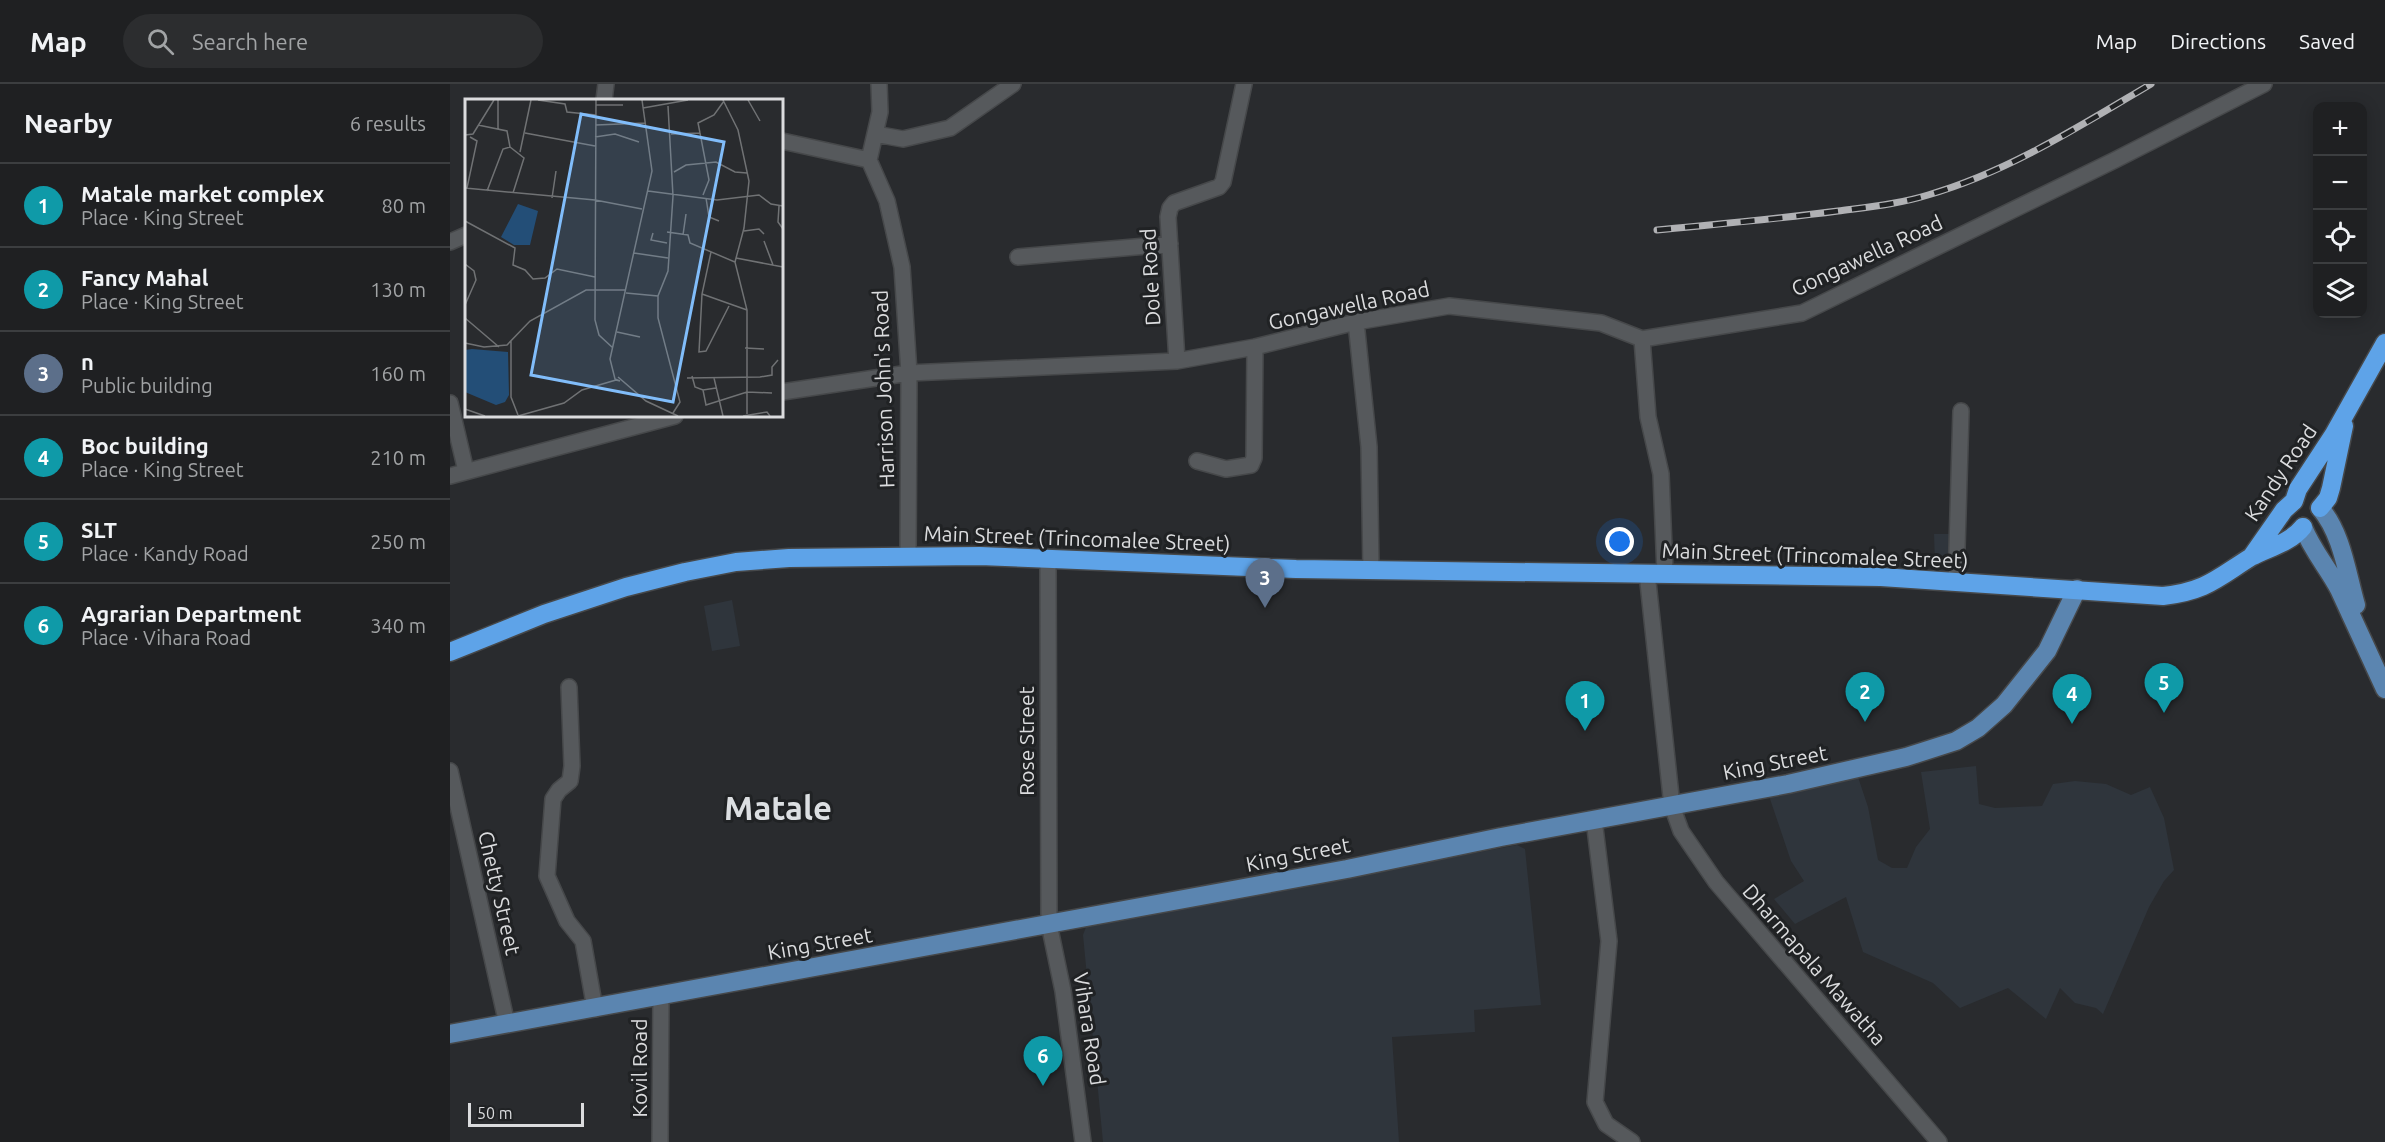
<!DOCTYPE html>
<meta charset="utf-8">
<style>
body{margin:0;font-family:Ubuntu,sans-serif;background:#2c2d2f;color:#f1f3f6}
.controls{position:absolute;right:18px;top:18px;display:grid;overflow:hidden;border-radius:12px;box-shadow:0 3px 15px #0003}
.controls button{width:54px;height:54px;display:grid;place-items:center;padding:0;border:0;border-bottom:2px solid #3c3e40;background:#1f2022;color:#f1f3f6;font:30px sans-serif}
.scale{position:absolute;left:18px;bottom:15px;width:116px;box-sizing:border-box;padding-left:6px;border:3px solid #dbdcde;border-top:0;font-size:16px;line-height:21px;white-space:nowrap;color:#dbdcde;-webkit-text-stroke:4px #202224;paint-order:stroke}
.you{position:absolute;left:1170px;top:458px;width:21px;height:21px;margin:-15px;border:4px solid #fff;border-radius:50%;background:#1a73e8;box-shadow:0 0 0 9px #1a73e833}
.badge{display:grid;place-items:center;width:39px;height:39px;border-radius:50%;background:#81bdfa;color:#fff;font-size:20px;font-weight:700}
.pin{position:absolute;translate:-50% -50px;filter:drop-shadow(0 2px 3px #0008)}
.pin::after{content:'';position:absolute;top:32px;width:21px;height:18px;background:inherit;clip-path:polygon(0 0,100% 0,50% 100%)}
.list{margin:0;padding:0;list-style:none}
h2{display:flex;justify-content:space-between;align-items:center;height:78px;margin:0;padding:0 24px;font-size:26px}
h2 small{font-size:20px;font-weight:400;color:#a1a3a5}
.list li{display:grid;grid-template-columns:39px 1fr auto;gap:18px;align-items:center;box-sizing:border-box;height:84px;padding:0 24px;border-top:2px solid #3c3e40}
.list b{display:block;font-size:22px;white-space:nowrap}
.list p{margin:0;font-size:20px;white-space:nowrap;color:#a1a3a5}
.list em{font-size:20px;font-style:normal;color:#a1a3a5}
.icon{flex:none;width:33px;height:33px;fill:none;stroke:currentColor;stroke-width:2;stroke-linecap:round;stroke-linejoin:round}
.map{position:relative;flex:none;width:1935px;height:1058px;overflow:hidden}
header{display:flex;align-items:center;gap:36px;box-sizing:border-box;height:84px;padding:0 30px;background:#1f2022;border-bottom:2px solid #3c3e40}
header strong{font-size:28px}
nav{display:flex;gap:33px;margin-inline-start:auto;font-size:21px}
.search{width:420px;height:54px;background:#2c2d2f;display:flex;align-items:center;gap:15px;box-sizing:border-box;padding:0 21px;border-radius:33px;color:#a1a3a5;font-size:22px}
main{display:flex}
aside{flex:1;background:#1f2022}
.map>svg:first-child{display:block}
.built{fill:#2f353c}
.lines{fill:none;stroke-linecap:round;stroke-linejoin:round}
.minor-casing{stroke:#46484a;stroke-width:18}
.major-casing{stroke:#46484a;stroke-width:21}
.highway-casing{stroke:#46484a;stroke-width:21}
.minor{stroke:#56595c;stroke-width:15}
.major{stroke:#5b85b0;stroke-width:18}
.highway{stroke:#5ea3e8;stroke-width:18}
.rail-casing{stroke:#b0b1b4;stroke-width:7}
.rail{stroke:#202224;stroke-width:4.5;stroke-dasharray:14;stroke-linecap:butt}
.labels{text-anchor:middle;stroke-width:6;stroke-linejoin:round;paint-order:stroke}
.street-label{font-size:21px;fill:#dbdcde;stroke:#202224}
.town-label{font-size:33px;font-weight:bold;fill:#dcdfe2;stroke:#202224}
.inset-road{fill:none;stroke:#707274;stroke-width:1.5}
.view{fill:#81bdfa;fill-opacity:0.15;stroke:#81bdfa;stroke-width:3}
.inset-edge{fill:none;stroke:#dbdcde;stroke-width:3}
</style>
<header>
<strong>Map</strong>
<div class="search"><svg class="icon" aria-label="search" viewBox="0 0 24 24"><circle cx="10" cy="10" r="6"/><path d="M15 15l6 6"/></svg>Search here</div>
<nav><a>Map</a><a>Directions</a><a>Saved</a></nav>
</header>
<main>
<aside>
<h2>Nearby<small>6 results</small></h2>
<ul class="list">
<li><span class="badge" style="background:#0f9aa8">1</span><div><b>Matale market complex</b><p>Place · King Street</p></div><em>80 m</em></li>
<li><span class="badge" style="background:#0f9aa8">2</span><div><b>Fancy Mahal</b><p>Place · King Street</p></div><em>130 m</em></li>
<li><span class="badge" style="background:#5c6f8a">3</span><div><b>n</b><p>Public building</p></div><em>160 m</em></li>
<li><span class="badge" style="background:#0f9aa8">4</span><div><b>Boc building</b><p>Place · King Street</p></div><em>210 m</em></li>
<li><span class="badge" style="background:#0f9aa8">5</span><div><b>SLT</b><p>Place · Kandy Road</p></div><em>250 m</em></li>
<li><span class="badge" style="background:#0f9aa8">6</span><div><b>Agrarian Department</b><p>Place · Vihara Road</p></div><em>340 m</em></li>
</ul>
</aside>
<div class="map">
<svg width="1935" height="1058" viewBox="0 0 1935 1058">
<rect width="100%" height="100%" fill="#292b2e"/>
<path class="built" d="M1484 450H1502L1501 480 1485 479Z
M282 516 290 562 262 567 254 522Z
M1526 682 1529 720 1545 724 1592 722 1603 700 1625 697 1656 700 1681 711 1700 703 1714 734 1724 786 1714 797 1699 823 1653 930 1646 924 1625 919 1610 904 1596 935 1558 904 1510 924 1483 899 1413 868 1396 813 1345 840 1324 815 1354 797 1341 777 1318 709 1408 693 1418 723 1428 776 1442 784H1457L1466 763 1480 745 1471 688Z
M1067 761 1075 765 1091 921 1024 926 1025 948 942 953 949 1058H653L633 851 636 843Z"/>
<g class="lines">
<g class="minor-casing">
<path id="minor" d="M429 0 430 28 419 76 437 117 452 183 459 289 458 472
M154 16 156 0
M425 50 453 55 500 44 563 0
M332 57 419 76
M0 158 16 151
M568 173 720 160
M906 238 919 363 921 486
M1192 255 1198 333 1211 390 1215 489
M727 277 718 133 720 124 724 119 769 103 773 98 794 0
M332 308 459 289 727 277 805 263 906 238 999 222 1151 239 1192 255 1352 229 1665 76 1814 0
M0 319 16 387
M747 377 776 385 801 381 804 374 805 263
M0 392 225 332
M598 475 599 840 613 907 633 1058
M1197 489 1222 722 1231 747 1266 798 1489 1058
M1506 498 1511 327
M119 603 122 682 120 697 109 706 103 715 97 792 117 837 133 857 145 925
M0 687 57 940
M1144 736 1159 857 1145 1018 1156 1040 1182 1058
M210 1058 211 911"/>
</g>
<g class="major-casing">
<path id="major" d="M1870 424C1892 449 1897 490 1906 521
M1853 443C1862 466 1878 484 1889 505L1935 605
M0 950 897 785 1051 753 1338 700 1456 673 1506 657 1528 644 1554 621 1597 567 1627 505"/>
</g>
<g class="highway-casing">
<path id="highway" d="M1870 424 1878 414 1881 404 1894 342
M1802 472 1834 426 1844 417 1848 405 1884 350 1935 259
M0 568 94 530 176 503 235 488 286 478 339 474 530 472 846 485 1431 493 1713 512C1756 507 1766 495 1801 473 1819 463 1839 460 1853 443"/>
</g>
<use href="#minor" class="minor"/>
<use href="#major" class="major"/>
<use href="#highway" class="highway"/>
<g class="rail-casing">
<path id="rail" d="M1207 146C1268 140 1328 135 1388 127 1418 123 1449 120 1478 111 1558 88 1630 42 1701 0"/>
</g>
<use href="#rail" class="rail"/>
</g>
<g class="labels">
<g class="street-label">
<text transform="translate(1417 172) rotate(-25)" y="7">Gongawella Road</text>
<text transform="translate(701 193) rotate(-93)" y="7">Dole Road</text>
<text transform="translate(899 222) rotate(-12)" y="7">Gongawella Road</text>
<text transform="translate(434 305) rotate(-92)" y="7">Harrison John's Road</text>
<text transform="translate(1831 389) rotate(-56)" y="7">Kandy Road</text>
<text transform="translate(627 455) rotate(2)" y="7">Main Street (Trincomalee Street)</text>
<text transform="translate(1365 472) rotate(2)" y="7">Main Street (Trincomalee Street)</text>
<text transform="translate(577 657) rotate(-90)" y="7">Rose Street</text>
<text transform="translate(1325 679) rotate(-11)" y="7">King Street</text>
<text transform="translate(848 771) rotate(-11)" y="7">King Street</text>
<text transform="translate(49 809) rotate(77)" y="7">Chetty Street</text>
<text transform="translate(370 860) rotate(-10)" y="7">King Street</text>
<text transform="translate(1364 881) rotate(49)" y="7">Dharmapala Mawatha</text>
<text transform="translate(639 945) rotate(81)" y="7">Vihara Road</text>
<text transform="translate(190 984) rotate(-90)" y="7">Kovil Road</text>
</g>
<g class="town-label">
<text x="328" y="736">Matale</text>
</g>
</g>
<g transform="translate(15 15)">
<rect width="318" height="318" fill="#292b2e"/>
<path d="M53 105 73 112 65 146H49L36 138ZM7 250 43 253 44 296 40 303 31 306 0 293V251Z" fill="#234e77"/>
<path class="inset-road" d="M33 1V30M73 1 100 5 102 13 131 16M131 1 130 221 134 236 148 249M258 1 273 31 284 82 279 129 270 163M283 1 295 22M131 6H158M203 7 208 97 203 172 193 197V219L215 303 208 314M178 9 223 1M13 26 42 32 45 48M131 26 180 24M60 34 130 47M235 34 233 24 249 16 259 2M206 35 235 34 244 81 238 96M0 36 8 35 29 1M130 38 150 35 174 43M55 53 66 1M209 73 221 66 251 63 270 73 282 74M0 89 130 101 177 110M2 89 12 42 5 38M22 92 38 50 45 48 59 59 48 94M183 92 252 101 294 96 306 105 318 107M87 99 91 72M241 99 244 118 254 122M314 107 313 123 318 130M0 122 50 149 48 166 60 171 68 180 80 179 92 170 130 178M279 132 294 130 299 135M202 133 223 136 225 144 270 163 282 211V315M188 134 186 141 202 144M218 136 221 115M299 142 308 166M246 153 237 195 234 253 241 252 264 207M169 154 203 159M271 159 318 168M0 165 9 172 11 181 0 206M161 194 193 197M237 195 282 211M0 219 34 248M152 233 175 238M46 242V298L53 316M0 244 19 248 42 246 65 222 121 191H161M280 249 299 250M227 277 230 288 238 291 251 289M153 278 181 302 213 317M222 279 295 278 307 276V268L313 261M249 279 258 317M151 281 155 282 150 280 145 260 187 72 177 1M238 291 241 306 282 293 307 294M0 310 20 317M53 317 99 304 117 291 151 281M278 317 302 313 305 317"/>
<path class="view" d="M116 15 259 43 208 303 66 276Z"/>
<rect width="318" height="318" class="inset-edge"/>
</g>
</svg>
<div class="controls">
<button>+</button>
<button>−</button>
<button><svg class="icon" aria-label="locate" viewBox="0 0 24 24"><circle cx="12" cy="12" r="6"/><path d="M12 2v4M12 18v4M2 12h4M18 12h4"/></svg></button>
<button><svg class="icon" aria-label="layers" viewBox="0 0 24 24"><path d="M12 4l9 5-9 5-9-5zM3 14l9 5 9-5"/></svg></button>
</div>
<div class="scale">50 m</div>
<div class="you"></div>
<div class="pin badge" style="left:1135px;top:647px;background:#0f9aa8">1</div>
<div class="pin badge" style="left:1415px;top:638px;background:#0f9aa8">2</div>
<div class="pin badge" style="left:815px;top:524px;background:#5c6f8a">3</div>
<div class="pin badge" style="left:1622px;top:640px;background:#0f9aa8">4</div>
<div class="pin badge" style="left:1714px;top:629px;background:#0f9aa8">5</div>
<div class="pin badge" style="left:593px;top:1002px;background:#0f9aa8">6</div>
</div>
</main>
